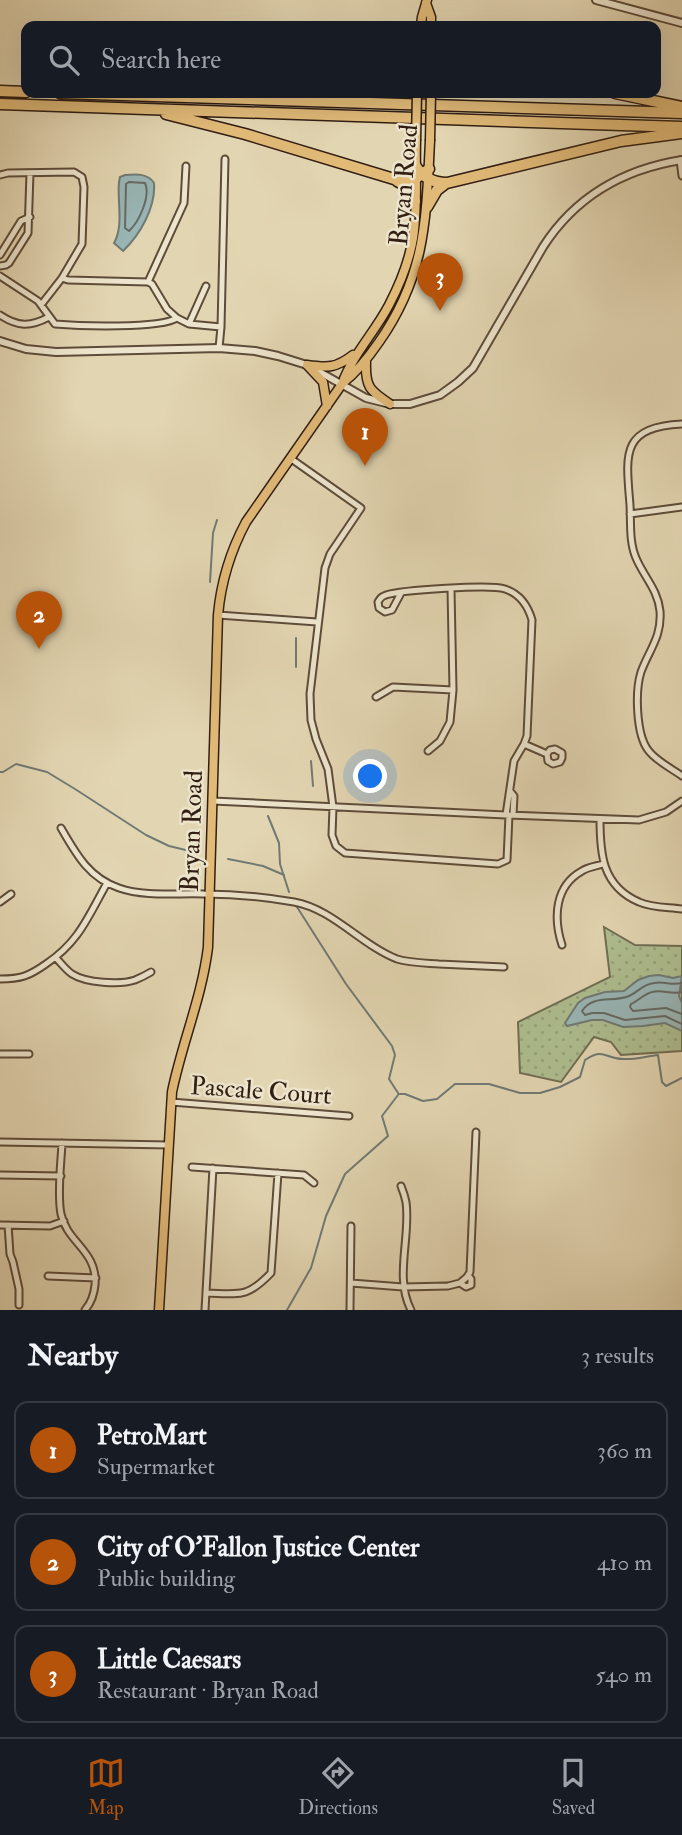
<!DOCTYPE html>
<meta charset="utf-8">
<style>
body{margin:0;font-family:"IM FELL Double Pica",serif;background:#242831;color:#f1f3f6}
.you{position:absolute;left:371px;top:777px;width:24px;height:24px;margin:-18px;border:5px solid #fff;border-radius:50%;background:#1a73e8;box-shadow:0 0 0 10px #1a73e833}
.badge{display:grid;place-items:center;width:46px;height:46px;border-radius:50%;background:#b45309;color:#fff;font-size:23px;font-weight:700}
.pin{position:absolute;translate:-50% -58px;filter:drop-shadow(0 2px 4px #0008)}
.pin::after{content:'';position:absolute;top:37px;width:24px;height:21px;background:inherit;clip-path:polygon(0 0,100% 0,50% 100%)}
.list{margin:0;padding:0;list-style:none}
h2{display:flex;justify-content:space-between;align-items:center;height:91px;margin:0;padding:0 28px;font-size:30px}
h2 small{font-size:23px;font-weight:400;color:#9ea1a6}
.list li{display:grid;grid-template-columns:46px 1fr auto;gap:21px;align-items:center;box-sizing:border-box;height:98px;margin:0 14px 14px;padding:0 14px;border:2px solid #363941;border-radius:14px}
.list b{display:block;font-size:26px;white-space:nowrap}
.list p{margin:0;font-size:23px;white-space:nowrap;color:#9ea1a6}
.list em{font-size:23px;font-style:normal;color:#9ea1a6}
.icon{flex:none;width:38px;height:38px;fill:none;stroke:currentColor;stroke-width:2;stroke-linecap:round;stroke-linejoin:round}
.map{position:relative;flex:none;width:682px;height:1310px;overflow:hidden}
.search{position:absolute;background:#171b24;box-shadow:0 7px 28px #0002;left:21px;right:21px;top:21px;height:77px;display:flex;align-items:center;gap:18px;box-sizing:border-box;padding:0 24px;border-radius:14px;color:#9ea1a6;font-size:26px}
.sheet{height:427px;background:#171b24}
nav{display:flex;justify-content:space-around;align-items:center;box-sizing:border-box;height:98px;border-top:2px solid #363941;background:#171b24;font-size:19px;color:#9ea1a6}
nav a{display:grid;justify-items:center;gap:4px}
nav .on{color:#b45309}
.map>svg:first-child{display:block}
.grass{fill:url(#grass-dots);stroke:#706e52;stroke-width:2}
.water{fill:#99b6b6;stroke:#707a75;stroke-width:2}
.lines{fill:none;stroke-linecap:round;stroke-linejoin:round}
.shore{stroke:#666a64;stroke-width:2}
.stream{stroke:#707a75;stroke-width:2}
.minor-casing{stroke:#5e4c3a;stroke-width:9}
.tertiary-casing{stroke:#5e4c3a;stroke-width:10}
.primary-casing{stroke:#321f13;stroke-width:11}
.motorway-casing{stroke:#321f13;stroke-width:13}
.minor{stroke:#ece4cc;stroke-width:5}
.tertiary{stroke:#ece4cc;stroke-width:6}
.primary{stroke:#e1ba78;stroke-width:8}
.motorway{stroke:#e1ba78;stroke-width:10}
.primary-bridge-casing{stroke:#321f13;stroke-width:11;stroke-linecap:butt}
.primary-bridge{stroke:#e1ba78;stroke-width:8}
.labels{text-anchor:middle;stroke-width:5;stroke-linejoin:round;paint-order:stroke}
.street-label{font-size:26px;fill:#321f13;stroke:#ece4cc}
</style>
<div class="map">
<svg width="682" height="1310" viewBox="0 0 682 1310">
<defs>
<pattern id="grass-dots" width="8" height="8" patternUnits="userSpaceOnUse" patternTransform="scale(1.75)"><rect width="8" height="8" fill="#aebe90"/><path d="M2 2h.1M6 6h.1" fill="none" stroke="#96a37b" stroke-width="1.8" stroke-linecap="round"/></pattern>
</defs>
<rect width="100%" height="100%" fill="#e2d5b1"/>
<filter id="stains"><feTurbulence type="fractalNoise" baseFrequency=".00286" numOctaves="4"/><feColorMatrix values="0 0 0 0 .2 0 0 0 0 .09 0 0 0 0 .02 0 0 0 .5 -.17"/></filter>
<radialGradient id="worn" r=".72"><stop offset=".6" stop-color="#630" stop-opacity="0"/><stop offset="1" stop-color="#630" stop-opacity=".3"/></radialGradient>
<path class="grass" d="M604 927 635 945 682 946V1051L621 1055 611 1042 594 1037 561 1082 520 1073 518 1022 610 977Z"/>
<path class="water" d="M125 175C135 174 148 173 154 183 156 207 140 235 123 251L114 243C124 226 117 201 119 182L120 177Z
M659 975 673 978 682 976 679 996 682 1003V1031L665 1023 643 1026 623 1027 603 1020H592L567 1026 565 1023 578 1003 585 998 605 992 624 991 638 980 649 976Z"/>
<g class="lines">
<path class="shore" d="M129 182 145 183C151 196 139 222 129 231L125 228 126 184Z
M682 983C672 986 664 981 654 983 643 984 638 992 629 996 613 1003 593 994 582 1011L585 1015 592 1013H604L625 1020 665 1016 682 1024
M682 992C671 995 662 989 652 992 644 994 638 1001 631 1004L630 1007 633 1011 666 1008 682 1014"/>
<path class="stream" d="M210 582 213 533 217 520
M296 667V638
M311 761 313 786
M0 772H3L16 764 47 772 75 789 146 835 169 846 194 852
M268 816 279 843 280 864 289 892
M228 859 263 866 284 875
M297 907 346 984 392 1046 395 1055 389 1079 398 1093
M399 1094H405L423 1101 437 1099 455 1084H489L520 1093H540L560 1087 580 1077 585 1060C604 1047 605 1059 623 1059 634 1060 647 1056 658 1055L662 1082 666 1086 682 1078
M287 1310 311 1268 326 1216 345 1174 388 1136 382 1116 398 1095"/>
<g class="minor-casing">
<path id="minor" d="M680 160 682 176
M0 175 8 173 74 172 82 177 84 187 82 244 62 278 41 305
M0 255 21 221 30 217
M0 266 6 265 9 263 28 233 30 173
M0 276 38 301 55 324C78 326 160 329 177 318L189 324 221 327
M62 278 68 280 148 282 152 284 167 309 177 318
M148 282 184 203 186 166
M0 315C18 327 30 327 49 317
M189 324 206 286
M219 348 221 327 225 159
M682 424C620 427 626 455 630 505 631 522 629 542 636 558 644 577 658 590 660 611 662 637 649 650 641 672 635 691 636 734 648 750 656 761 671 768 682 776
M290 458 361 508 330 554 325 568 310 694 311 720 316 739 328 769 333 807 332 835 336 846 345 853 498 864 507 860 509 815
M630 514 682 507
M401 593 392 610 385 612 379 608 378 602C381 598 380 597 386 595 401 590 491 584 505 589 520 594 528 606 532 620L527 736 524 744 514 761 506 815
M218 615 317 622
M376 697 393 687 453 690
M524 744 547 754 548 761 553 764 560 762 562 758V753L555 749 550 750 547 754
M428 751 440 741 450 722 453 690 451 589
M510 791 514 796 513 815
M213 801 506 815 639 820 666 812 682 801
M600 819C600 854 602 886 639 902 652 908 668 907 682 909
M61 828C76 854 89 878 119 888 145 897 176 893 204 894 234 894 265 897 294 902 333 909 361 945 397 959 410 963 426 963 439 964 461 965 482 966 504 967
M0 902 11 894
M562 945C553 917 555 886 582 871 588 867 597 866 603 864
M56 958C61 963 66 970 72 974 86 983 120 985 135 980 140 978 146 975 151 972
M0 979C21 979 29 976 46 964 79 942 88 917 107 883
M0 1054H29
M171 1102 349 1116
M0 1142 169 1145
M62 1143C61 1164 57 1194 61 1214 67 1243 98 1251 95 1285 94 1295 91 1303 85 1310
M192 1167 304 1175 314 1183
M0 1175 61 1176
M401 1186C403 1191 405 1197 406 1202 411 1236 394 1278 411 1310
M0 1225 50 1226 64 1221
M8 1225 10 1254 13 1262 19 1289V1305
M48 1276 96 1278
M351 1283 403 1287 448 1286 460 1283 467 1277 470 1272 476 1132
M460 1283 466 1287 471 1285V1279L468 1275
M207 1293C240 1294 247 1298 271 1273L278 1173
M205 1310 213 1168
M350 1310 351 1226"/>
</g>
<g class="tertiary-casing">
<path id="tertiary" d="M596 0 682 23
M0 341 26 349 56 352 219 348 255 351 278 356 307 365 366 398 390 404H410L440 395 458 382 473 368 543 247C575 197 624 169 682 160"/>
</g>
<g class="primary-casing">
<path id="primary" d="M426 3 431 17V26
M421 26 422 17 427 0
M366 362C365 387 370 391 390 404
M307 365C328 368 336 368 353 355
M308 366 323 382 327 406
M343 383C358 371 368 358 379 342 426 275 426 219 430 141
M159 1310 172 1092C182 1043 202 997 208 947L218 615C221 582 231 550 246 522L342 384C353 354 375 332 389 305 400 284 409 262 413 238 418 206 415 173 416 141"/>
</g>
<g class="motorway-casing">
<path id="motorway" d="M431 25 432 26
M0 91 26 92
M60 93 682 113
M615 93 682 107
M0 104 682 127
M166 114 245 134 394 179H415L429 169
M415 165C422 177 433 183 447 183L621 141 682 133
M397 181 406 186 415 201
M427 207 437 190 446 183"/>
</g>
<use href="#minor" class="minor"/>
<use href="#tertiary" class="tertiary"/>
<use href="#primary" class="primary"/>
<use href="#motorway" class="motorway"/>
<g class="primary-bridge-casing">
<path id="primary-bridge" d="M416 141 417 93
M430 141 431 93"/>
</g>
<use href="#primary-bridge" class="primary-bridge"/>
</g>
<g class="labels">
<g class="street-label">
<text transform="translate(403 185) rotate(-85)" y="9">Bryan Road</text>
<text transform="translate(191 831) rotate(-88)" y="9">Bryan Road</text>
<text transform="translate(261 1090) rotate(4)" y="9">Pascale Court</text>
</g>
</g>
<rect width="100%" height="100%" filter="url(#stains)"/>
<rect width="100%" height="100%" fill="url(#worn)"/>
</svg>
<div class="you"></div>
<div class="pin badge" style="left:365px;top:466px">1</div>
<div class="pin badge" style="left:39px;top:649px">2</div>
<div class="pin badge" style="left:440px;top:311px">3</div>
<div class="search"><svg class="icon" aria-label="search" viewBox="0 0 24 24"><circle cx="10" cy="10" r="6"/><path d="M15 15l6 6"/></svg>Search here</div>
</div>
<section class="sheet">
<h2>Nearby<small>3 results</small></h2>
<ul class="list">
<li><span class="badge">1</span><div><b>PetroMart</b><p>Supermarket</p></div><em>360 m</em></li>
<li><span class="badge">2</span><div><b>City of O'Fallon Justice Center</b><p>Public building</p></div><em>410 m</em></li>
<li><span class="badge">3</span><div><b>Little Caesars</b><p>Restaurant · Bryan Road</p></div><em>540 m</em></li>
</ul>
</section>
<nav>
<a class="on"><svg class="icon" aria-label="map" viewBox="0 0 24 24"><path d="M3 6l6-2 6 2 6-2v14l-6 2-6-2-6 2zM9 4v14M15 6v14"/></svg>Map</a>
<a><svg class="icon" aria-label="directions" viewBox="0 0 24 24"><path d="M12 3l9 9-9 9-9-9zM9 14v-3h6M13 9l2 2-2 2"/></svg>Directions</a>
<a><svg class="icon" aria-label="saved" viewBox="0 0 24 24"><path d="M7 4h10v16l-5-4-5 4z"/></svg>Saved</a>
</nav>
